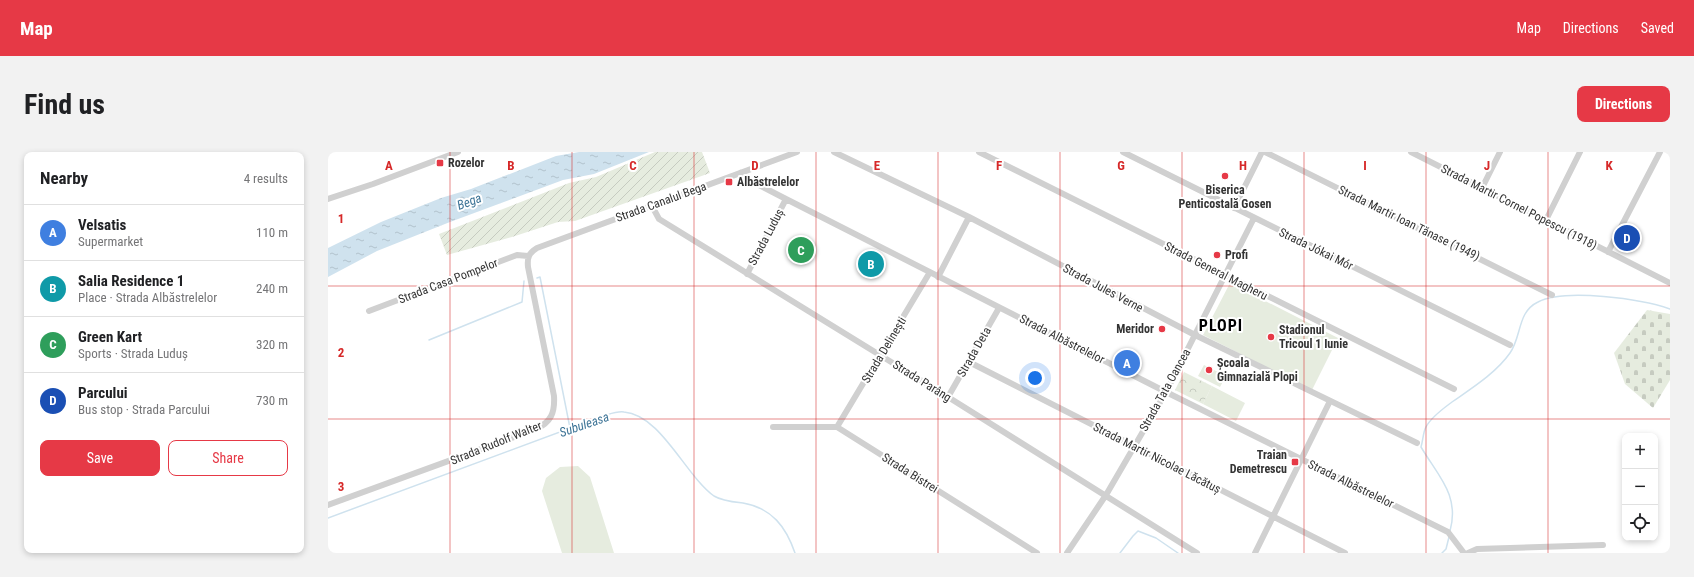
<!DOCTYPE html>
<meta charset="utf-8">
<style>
body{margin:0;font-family:"Roboto Condensed",sans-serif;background:#f2f2f2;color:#202124}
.controls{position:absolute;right:12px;bottom:12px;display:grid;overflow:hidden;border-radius:8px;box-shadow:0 2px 6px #0003}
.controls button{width:36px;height:36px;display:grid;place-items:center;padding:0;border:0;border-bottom:1px solid #e0e0e0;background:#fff;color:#202124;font:20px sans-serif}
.you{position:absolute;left:707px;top:226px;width:14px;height:14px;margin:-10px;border:3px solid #fff;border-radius:50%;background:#1a73e8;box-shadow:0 0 0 6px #1a73e833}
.badge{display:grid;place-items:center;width:26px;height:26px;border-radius:50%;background:#e63946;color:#fff;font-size:13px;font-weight:700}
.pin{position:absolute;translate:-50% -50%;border:2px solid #fff;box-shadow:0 1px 4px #0006}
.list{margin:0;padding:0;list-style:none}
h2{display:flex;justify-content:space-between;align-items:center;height:52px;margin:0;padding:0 16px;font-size:17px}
h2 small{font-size:13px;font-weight:400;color:#757577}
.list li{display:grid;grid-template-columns:26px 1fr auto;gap:12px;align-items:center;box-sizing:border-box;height:56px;padding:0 16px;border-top:1px solid #e0e0e0}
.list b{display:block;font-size:15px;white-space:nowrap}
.list p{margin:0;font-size:13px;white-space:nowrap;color:#757577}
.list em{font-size:13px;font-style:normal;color:#757577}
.actions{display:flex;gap:8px;padding:12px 16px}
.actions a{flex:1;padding:9px 0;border:1px solid #e63946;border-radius:8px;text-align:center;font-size:14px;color:#e63946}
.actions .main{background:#e63946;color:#fff}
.icon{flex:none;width:22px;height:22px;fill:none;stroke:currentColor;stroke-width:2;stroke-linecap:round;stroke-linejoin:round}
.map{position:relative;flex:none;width:1342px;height:401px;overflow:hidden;border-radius:8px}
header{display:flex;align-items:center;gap:24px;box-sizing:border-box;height:56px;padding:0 20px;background:#e63946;color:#fff}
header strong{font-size:19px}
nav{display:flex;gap:22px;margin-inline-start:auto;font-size:14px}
.intro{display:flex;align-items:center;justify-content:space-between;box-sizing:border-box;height:96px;padding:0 24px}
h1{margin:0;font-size:28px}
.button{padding:10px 18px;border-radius:8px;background:#e63946;color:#fff;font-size:14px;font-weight:700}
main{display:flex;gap:24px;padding:0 24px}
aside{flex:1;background:#fff;border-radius:8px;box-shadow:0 2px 6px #0003}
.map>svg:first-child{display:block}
.grass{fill:#e6ecdf}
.cemetery{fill:url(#cemetery-stones)}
.park{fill:url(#park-crowns)}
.garden{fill:url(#garden-furrows)}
.water{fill:url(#water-ripples)}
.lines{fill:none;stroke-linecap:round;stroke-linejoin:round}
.stream{stroke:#cfe2ee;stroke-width:1.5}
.minor{stroke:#d0d0d0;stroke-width:6}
.grid{fill:none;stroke:#d62828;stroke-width:1;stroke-opacity:0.55}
.poi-dot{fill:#e63946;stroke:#fff;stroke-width:1.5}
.labels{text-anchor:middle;stroke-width:4;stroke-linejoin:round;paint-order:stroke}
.poi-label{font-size:12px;font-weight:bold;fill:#333;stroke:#fff;text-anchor:start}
.street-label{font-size:12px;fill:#333;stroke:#fff}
.water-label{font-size:13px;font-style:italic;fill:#3f7597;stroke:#fff}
.district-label{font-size:16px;font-weight:bold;letter-spacing:1px;fill:#000;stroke:#fff}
.grid-label{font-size:13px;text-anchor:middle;font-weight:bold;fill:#d62828;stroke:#fff;stroke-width:4;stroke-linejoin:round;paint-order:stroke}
</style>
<header>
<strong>Map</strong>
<nav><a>Map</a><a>Directions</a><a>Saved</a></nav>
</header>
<div class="intro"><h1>Find us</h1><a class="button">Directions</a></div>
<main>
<aside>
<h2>Nearby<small>4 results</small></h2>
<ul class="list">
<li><span class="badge" style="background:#3f7fe0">A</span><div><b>Velsatis</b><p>Supermarket</p></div><em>110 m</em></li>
<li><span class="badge" style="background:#0f9aa8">B</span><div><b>Salia Residence 1</b><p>Place · Strada Albăstrelelor</p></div><em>240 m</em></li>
<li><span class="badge" style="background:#2e9e5b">C</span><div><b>Green Kart</b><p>Sports · Strada Luduș</p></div><em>320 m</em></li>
<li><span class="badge" style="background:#1a4fb4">D</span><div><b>Parcului</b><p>Bus stop · Strada Parcului</p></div><em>730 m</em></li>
</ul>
<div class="actions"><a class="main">Save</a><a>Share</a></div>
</aside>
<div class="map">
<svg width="1342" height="401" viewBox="0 0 1342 401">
<defs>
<pattern id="cemetery-stones" width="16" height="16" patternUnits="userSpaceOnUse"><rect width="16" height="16" fill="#e6ecdf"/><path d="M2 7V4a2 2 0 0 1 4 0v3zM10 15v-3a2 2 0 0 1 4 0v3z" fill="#c6cbc0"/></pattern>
<pattern id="park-crowns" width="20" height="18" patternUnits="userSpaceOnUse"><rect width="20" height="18" fill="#e6ecdf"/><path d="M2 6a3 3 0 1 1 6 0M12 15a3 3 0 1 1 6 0" fill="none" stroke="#c6cbc0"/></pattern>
<pattern id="garden-furrows" width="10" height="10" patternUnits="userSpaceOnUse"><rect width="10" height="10" fill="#e6ecdf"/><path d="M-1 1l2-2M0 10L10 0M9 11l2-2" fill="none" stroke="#c6cbc0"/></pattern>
<pattern id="water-ripples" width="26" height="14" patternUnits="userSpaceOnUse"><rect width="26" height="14" fill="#cfe2ee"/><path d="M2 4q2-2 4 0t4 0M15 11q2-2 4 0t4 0" fill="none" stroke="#b2c2cd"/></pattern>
</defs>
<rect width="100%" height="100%" fill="#fff"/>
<path class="grass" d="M902 131 1010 186 984 238 875 183Z
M876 213 898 224 892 235 870 224Z
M884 234 917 251 908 269 875 252Z
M250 314 262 325 286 401H234L214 339 218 326 232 315Z"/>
<path class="cemetery" d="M1319 158 1342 162V228L1325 256 1297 232 1286 201Z"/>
<path class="park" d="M856 220 884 234 875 252 847 238Z"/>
<path class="garden" d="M327 0H374L382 21 247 69 230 70 184 85 119 103 111 82 241 31 268 25Z"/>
<path class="water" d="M251 0H321L266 22 235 28 122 70 49 99 0 125V96L53 70 113 46 143 37 228 4Z"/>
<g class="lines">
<path class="stream" d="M209 126 212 125 242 276
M101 188 194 150 196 129
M0 366 275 264C282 262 289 259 296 260 333 263 357 323 386 344 394 349 406 350 415 351 444 356 458 375 467 401
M1122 379C1132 343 1110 324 1093 295 1095 289 1095 280 1098 275 1103 265 1116 256 1124 250 1144 236 1168 221 1182 201 1194 184 1189 160 1210 150 1237 136 1314 147 1342 157
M792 401 805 384 810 379 828 386 850 401
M1114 401 1118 397 1121 385"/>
<path class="minor" d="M506 0 641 65 867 183 1089 291
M651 0 1126 237
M795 0 1182 193
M937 0 1224 143
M1083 0 1342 131
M412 21 415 25 458 47 838 240 1120 380 1136 401
M1154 36 1172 0
M0 47 45 32 130 0
M324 54 331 67 620 245 869 401
M906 56 934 0
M1218 68 1252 0
M1280 100 1332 0
M419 122 458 47
M610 125 641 65
M41 159 189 103 200 104
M641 210 1017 401
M620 245 671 156
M445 275H509L709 401
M509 275 602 120
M0 353 208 277C223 270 227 261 226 244L200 115C199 105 201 101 209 96L469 0
M739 401 778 343 838 240 926 66
M927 401 1002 249
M1140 401 1149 397 1275 393"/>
</g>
<path class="grid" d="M122 0V401M244 0V401M366 0V401M488 0V401M610 0V401M732 0V401M854 0V401M976 0V401M1098 0V401M1220 0V401M0 134H1342M0 267H1342"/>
<g class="poi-dot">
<rect x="108" y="7" width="8" height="8" rx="2"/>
<circle cx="897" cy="24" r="4"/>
<rect x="397" y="26" width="8" height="8" rx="2"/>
<circle cx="889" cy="103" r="4"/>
<circle cx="834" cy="177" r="4"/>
<circle cx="943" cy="185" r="4"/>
<circle cx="881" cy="218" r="4"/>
<rect x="963" y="306" width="8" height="8" rx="2"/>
</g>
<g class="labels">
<g class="poi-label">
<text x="120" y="15">Rozelor</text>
<text x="409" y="34">Albăstrelelor</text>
<text x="897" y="42" text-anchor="middle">Biserica<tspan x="897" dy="14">Penticostală Gosen</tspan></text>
<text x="897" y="107">Profi</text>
<text x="826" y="181" text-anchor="end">Meridor</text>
<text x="951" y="182">Stadionul<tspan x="951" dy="14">Tricoul 1 Iunie</tspan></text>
<text x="889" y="215">Școala<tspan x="889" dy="14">Gimnazială Plopi</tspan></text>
<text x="959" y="307" text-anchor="end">Traian<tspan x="959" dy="14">Demetrescu</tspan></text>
</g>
<g class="street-label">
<text transform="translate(333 50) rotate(-20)" y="4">Strada Canalul Bega</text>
<text transform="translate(1191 55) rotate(27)" y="4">Strada Martir Cornel Popescu (1918)</text>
<text transform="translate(1081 71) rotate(26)" y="4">Strada Martir Ioan Tănase (1949)</text>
<text transform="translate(438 85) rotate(-62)" y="4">Strada Luduș</text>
<text transform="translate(988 97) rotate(26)" y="4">Strada Jókai Mór</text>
<text transform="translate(888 119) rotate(27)" y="4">Strada General Magheru</text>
<text transform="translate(120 129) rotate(-21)" y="4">Strada Casa Pompelor</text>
<text transform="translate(775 136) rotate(28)" y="4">Strada Jules Verne</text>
<text transform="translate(734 187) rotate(27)" y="4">Strada Albăstrelelor</text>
<text transform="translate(556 198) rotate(-59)" y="4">Strada Delinești</text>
<text transform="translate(646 200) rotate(-60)" y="4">Strada Deta</text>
<text transform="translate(594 229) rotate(32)" y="4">Strada Parâng</text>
<text transform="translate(837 238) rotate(-61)" y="4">Strada Tata Oancea</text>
<text transform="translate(168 291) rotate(-22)" y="4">Strada Rudolf Walter</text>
<text transform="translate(829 306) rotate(27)" y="4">Strada Martir Nicolae Lăcătuș</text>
<text transform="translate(582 321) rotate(32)" y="4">Strada Bistrei</text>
<text transform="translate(1023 332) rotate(26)" y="4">Strada Albăstrelelor</text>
</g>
<g class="water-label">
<text transform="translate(141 49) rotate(-20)" y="5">Bega</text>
<text transform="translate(256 272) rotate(-19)" y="5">Subuleasa</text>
</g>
<g class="district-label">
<text x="893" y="179">PLOPI</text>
</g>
</g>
<g class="grid-label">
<text x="61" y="18">A</text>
<text x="183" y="18">B</text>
<text x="305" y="18">C</text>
<text x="427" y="18">D</text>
<text x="549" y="18">E</text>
<text x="671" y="18">F</text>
<text x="793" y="18">G</text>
<text x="915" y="18">H</text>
<text x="1037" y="18">I</text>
<text x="1159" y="18">J</text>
<text x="1281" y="18">K</text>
<text x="13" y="71">1</text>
<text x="13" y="205">2</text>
<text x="13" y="339">3</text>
</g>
</svg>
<div class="controls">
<button>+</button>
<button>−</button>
<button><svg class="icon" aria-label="locate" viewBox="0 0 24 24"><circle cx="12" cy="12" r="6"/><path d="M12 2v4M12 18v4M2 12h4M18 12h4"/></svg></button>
</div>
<div class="you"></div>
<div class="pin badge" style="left:799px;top:211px;background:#3f7fe0">A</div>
<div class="pin badge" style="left:543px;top:112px;background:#0f9aa8">B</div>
<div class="pin badge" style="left:473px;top:98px;background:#2e9e5b">C</div>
<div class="pin badge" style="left:1299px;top:86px;background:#1a4fb4">D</div>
</div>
</main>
